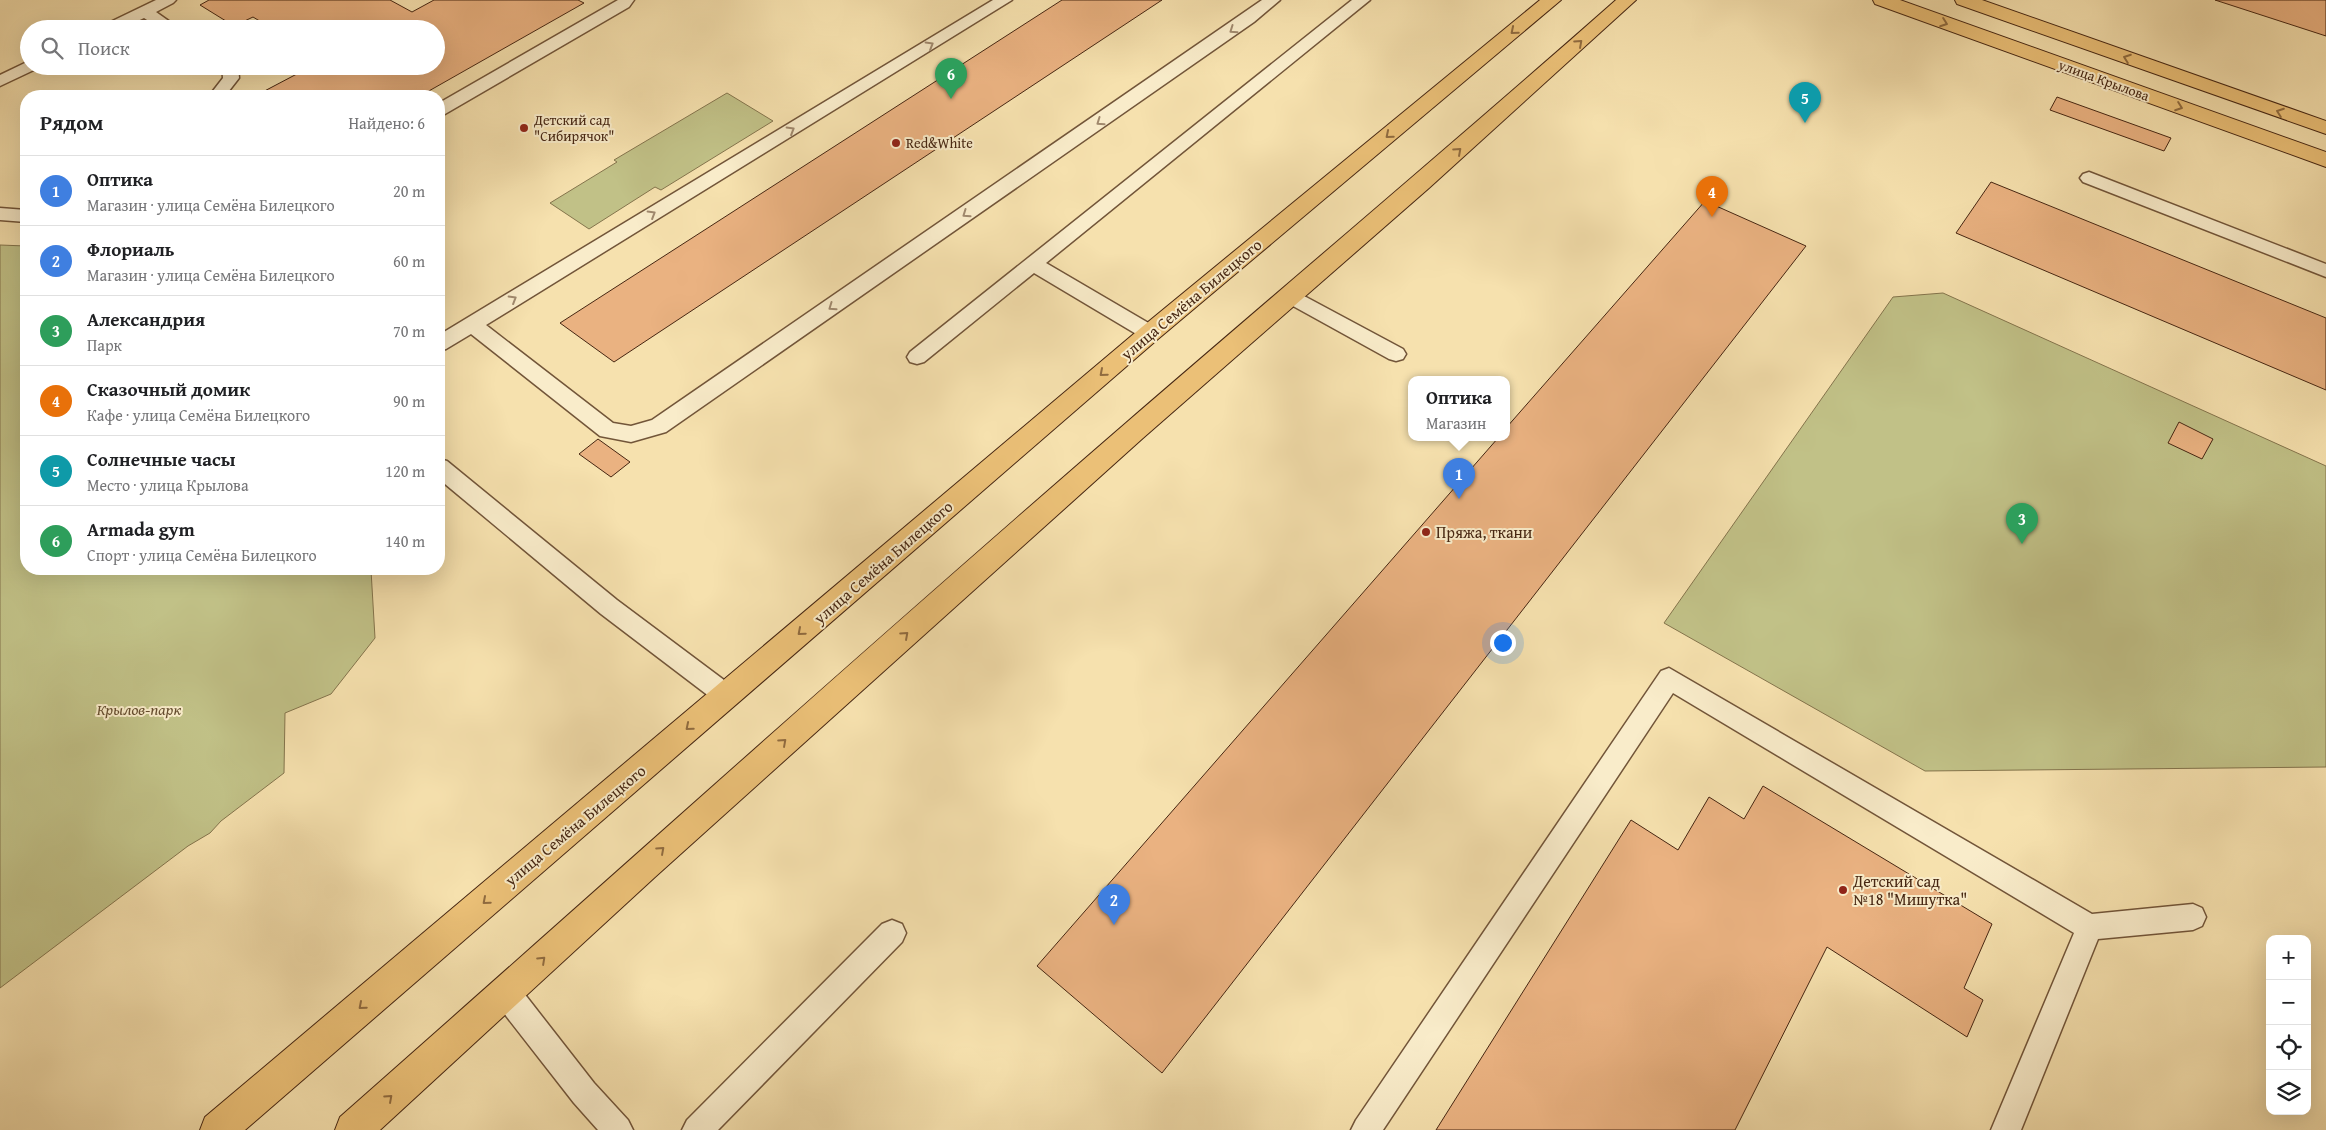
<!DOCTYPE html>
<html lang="ru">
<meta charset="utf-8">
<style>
body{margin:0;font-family:"Gentium Book Plus",serif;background:#f6f6f6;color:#202124}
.controls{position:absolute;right:15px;bottom:15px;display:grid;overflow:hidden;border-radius:10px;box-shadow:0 5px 20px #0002}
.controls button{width:45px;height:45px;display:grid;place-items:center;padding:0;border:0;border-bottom:1px solid #e0e0e0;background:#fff;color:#202124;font:25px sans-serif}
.you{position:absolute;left:1502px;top:642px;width:18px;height:18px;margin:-12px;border:4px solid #fff;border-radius:50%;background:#1a73e8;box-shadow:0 0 0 8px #1a73e833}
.badge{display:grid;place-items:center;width:32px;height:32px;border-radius:50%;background:#0f766e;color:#fff;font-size:16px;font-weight:700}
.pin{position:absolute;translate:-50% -41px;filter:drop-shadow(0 1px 2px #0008)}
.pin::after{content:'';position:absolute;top:26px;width:18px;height:15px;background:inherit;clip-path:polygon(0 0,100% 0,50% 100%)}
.popup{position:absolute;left:1408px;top:376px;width:102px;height:65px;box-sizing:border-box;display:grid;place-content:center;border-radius:10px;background:#fff;filter:drop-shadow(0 1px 4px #0005);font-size:16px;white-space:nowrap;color:#757577}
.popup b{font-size:19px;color:#202124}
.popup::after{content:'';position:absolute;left:50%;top:100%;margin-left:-10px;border:10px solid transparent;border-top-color:#fff}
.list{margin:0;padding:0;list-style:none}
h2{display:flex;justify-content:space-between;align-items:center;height:65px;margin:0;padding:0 20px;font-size:21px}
h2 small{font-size:16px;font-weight:400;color:#757577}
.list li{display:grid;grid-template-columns:32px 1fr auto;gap:15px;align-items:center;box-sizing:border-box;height:70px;padding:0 20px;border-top:1px solid #e0e0e0}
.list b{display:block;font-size:19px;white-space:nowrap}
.list p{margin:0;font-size:16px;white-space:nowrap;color:#757577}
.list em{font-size:16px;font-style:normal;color:#757577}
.icon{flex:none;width:28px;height:28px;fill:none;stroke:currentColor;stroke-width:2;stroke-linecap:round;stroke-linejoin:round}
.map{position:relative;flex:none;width:2326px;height:1130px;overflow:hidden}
.search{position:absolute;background:#fff;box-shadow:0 5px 20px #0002;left:20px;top:20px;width:425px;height:55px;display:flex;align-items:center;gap:12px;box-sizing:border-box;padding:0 18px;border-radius:28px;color:#757577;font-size:19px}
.panel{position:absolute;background:#fff;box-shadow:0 5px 20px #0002;left:20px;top:90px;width:425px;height:485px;border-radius:20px}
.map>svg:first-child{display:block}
.green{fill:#c1c187;stroke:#84744c}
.building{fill:#eab281;stroke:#462612}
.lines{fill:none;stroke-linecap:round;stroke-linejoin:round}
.lane-casing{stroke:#725539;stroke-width:3}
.primary-casing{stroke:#462612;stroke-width:2}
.lane{fill:#f9ecca;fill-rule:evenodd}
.primary{fill:#ebc077;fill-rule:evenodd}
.oneway{stroke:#906b3f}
.oneway2{stroke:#a0896e}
.poi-dot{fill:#8f2418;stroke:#f9ecca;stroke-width:2}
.labels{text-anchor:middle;stroke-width:4;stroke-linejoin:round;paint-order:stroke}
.far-street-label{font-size:14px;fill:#462612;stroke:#f9ecca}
.far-poi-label{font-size:14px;fill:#462612;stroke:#f9ecca;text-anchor:start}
.street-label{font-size:16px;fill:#462612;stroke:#f9ecca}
.poi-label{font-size:16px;fill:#462612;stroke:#f9ecca;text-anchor:start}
.park-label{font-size:16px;font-style:italic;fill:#654d2f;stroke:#f9ecca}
</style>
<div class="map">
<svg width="2326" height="1130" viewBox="0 0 2326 1130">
<rect width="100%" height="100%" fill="#f6e1ae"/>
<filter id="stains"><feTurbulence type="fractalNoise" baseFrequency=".004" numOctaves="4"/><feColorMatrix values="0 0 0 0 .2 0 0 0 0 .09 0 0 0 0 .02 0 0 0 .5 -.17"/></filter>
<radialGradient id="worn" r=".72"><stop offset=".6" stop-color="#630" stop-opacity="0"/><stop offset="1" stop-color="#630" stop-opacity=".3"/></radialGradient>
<path class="green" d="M727 93 773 121 661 190 655 187 589 229 550 203 617 162 614 160Z
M0 245 26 246V569H364L371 570 375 638 331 694 285 713 284 773 221 821 210 833 188 846 0 988Z
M1943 293 2326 466V767L1925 771 1664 623 1893 297Z"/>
<path class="building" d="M209 0H390L412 12 434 0H578L584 3 420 96H255L312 66H436V29H325L311 21 295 29H273L253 17 234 26 200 5Z
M1062 0H1162L614 362 560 323Z
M2215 0H2326V36Z
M2057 97 2171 138 2164 151 2050 110Z
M1991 182 2326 318V390L1956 233Z
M1705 201 1806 246 1162 1073 1037 966 1498 438H1506V428Z
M2179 422 2213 439 2202 459 2168 443Z
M598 439 630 462 611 477 579 454Z
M1763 786 1992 924 1964 988 1983 1000 1967 1037 1827 947 1735 1130H1436L1631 820 1678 850 1709 797 1744 819Z"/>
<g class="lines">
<g class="lane-casing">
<path id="lane" d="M156 0H176L173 3 156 12 180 29H161L144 18 121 29H100L102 26Z
M618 0H634L629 7 445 114 439 115V103Z
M993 0H1012L486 325 613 423 631 426 652 420 1262 0H1280L1254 22 666 432 631 442 600 436 471 334 446 349 439 351V335Z
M1352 0H1370L1046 263 1157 328 1160 333 1157 338 1150 340 1143 338 1034 273 924 362 917 364 910 362 907 357 910 352Z
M29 61V66H38L36 69 0 86V75Z
M222 66H238L239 78 225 96H209L223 78Z
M2089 172 2326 264V277L2083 182 2080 178 2083 174Z
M0 208 26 210V222L0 220Z
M1291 289 1403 349 1406 354 1403 359 1396 361 1389 359 1284 301 1281 296 1284 291Z
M439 459 447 461 617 600 736 689 739 696 736 703 727 707 718 703 601 614 439 479Z
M1669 668 2092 914 2193 904 2202 908 2206 917 2202 926 2193 930 2098 939 2021 1130H1991L2074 933 1673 693 1383 1130H1351L1356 1120 1661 671Z
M892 920 902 924 906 933 902 942 718 1130H682L687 1120 882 924Z
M506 979 516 983 594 1083 628 1120 633 1130H598L574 1103 496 1003 492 993 496 983Z"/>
</g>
<g class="primary-casing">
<path id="primary" d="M1540 0H1561L1158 339 245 1130H200L205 1117 1142 327Z
M1616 0H1636L1429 188 1143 438 655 877 380 1130H335L340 1117C602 886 861 652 1126 423 1289 282 1454 143 1616 0Z
M1873 0H1900L2326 152V167L1875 4Z
M1955 0H1982L2326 121V134L1957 4Z"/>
</g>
<use href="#lane" class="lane"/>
<use href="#primary" class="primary"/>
</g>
<defs><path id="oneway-chevron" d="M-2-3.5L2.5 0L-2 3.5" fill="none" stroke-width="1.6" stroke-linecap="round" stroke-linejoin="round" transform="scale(1.25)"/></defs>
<g class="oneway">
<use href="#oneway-chevron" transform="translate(1944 23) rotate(20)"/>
<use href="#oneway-chevron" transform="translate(1514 31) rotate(140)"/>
<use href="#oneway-chevron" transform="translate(1579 43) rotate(-42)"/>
<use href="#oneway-chevron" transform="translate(2127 58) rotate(-160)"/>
<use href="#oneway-chevron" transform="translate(2179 107) rotate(20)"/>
<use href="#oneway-chevron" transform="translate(2280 112) rotate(-160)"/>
<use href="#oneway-chevron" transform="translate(1389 135) rotate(140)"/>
<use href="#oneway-chevron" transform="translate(1458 151) rotate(-42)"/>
<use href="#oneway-chevron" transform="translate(1103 373) rotate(139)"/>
<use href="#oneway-chevron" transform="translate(801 632) rotate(139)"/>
<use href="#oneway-chevron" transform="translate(905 635) rotate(-42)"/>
<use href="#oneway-chevron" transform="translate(689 727) rotate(140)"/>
<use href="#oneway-chevron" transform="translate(783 742) rotate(-42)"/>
<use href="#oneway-chevron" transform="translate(661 850) rotate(-42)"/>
<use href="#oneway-chevron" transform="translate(486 901) rotate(139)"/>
<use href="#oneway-chevron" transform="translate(542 960) rotate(-43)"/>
<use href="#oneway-chevron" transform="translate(362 1006) rotate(139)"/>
<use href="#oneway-chevron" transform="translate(389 1098) rotate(-42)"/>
</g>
<g class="oneway2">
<use href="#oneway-chevron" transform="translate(1233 30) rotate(145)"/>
<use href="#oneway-chevron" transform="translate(930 45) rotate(-31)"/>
<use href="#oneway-chevron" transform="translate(1100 122) rotate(145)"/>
<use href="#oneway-chevron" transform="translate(791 130) rotate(-31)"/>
<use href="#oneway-chevron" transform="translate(652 214) rotate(-31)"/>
<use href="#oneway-chevron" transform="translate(966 214) rotate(145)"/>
<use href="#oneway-chevron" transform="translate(513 299) rotate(-31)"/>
<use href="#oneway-chevron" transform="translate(832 307) rotate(145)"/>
</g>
<g class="poi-dot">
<circle cx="524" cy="128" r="5"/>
<circle cx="896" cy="143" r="5"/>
<circle cx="1426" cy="532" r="5"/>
<circle cx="1843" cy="890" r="5"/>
</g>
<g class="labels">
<g class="far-street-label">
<text transform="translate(2104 80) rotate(20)" y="5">улица Крылова</text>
</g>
<g class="far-poi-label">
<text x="534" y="125">Детский сад<tspan x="534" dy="16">"Сибирячок"</tspan></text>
<text x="906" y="148">Red&amp;White</text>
</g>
<g class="street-label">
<text transform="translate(1191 299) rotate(-40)" y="6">улица Семёна Билецкого</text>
<text transform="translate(883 562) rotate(-41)" y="6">улица Семёна Билецкого</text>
<text transform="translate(575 825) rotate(-40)" y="6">улица Семёна Билецкого</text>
</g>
<g class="poi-label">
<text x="1436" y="538">Пряжа, ткани</text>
<text x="1853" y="887">Детский сад<tspan x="1853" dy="18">№18 "Мишутка"</tspan></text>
</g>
<g class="park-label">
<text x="139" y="715">Крылов-парк</text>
</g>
</g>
<rect width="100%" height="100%" filter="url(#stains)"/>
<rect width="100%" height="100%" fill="url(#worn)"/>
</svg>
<div class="controls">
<button>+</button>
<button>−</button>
<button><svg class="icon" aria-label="locate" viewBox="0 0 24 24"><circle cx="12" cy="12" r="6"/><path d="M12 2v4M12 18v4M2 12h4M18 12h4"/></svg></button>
<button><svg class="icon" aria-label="layers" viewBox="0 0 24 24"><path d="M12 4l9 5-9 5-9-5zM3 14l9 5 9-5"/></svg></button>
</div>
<div class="you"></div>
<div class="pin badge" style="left:1459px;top:499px;background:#3f7fe0">1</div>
<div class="popup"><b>Оптика</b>Магазин</div>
<div class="pin badge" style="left:1114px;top:925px;background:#3f7fe0">2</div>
<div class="pin badge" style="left:2022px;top:544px;background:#2e9e5b">3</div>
<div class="pin badge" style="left:1712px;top:217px;background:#e8710a">4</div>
<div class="pin badge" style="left:1805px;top:123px;background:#0f9aa8">5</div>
<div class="pin badge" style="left:951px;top:99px;background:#2e9e5b">6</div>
<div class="search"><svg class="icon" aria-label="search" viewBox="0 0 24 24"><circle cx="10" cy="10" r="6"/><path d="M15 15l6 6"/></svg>Поиск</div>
<section class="panel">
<h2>Рядом<small>Найдено: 6</small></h2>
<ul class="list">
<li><span class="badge" style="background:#3f7fe0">1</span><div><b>Оптика</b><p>Магазин · улица Семёна Билецкого</p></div><em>20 m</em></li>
<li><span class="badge" style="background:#3f7fe0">2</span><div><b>Флориаль</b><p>Магазин · улица Семёна Билецкого</p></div><em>60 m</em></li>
<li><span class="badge" style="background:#2e9e5b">3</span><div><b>Александрия</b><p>Парк</p></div><em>70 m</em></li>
<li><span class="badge" style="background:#e8710a">4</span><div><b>Сказочный домик</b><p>Кафе · улица Семёна Билецкого</p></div><em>90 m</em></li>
<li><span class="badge" style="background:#0f9aa8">5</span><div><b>Солнечные часы</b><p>Место · улица Крылова</p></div><em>120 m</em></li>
<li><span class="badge" style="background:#2e9e5b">6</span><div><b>Armada gym</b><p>Спорт · улица Семёна Билецкого</p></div><em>140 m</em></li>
</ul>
</section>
</div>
